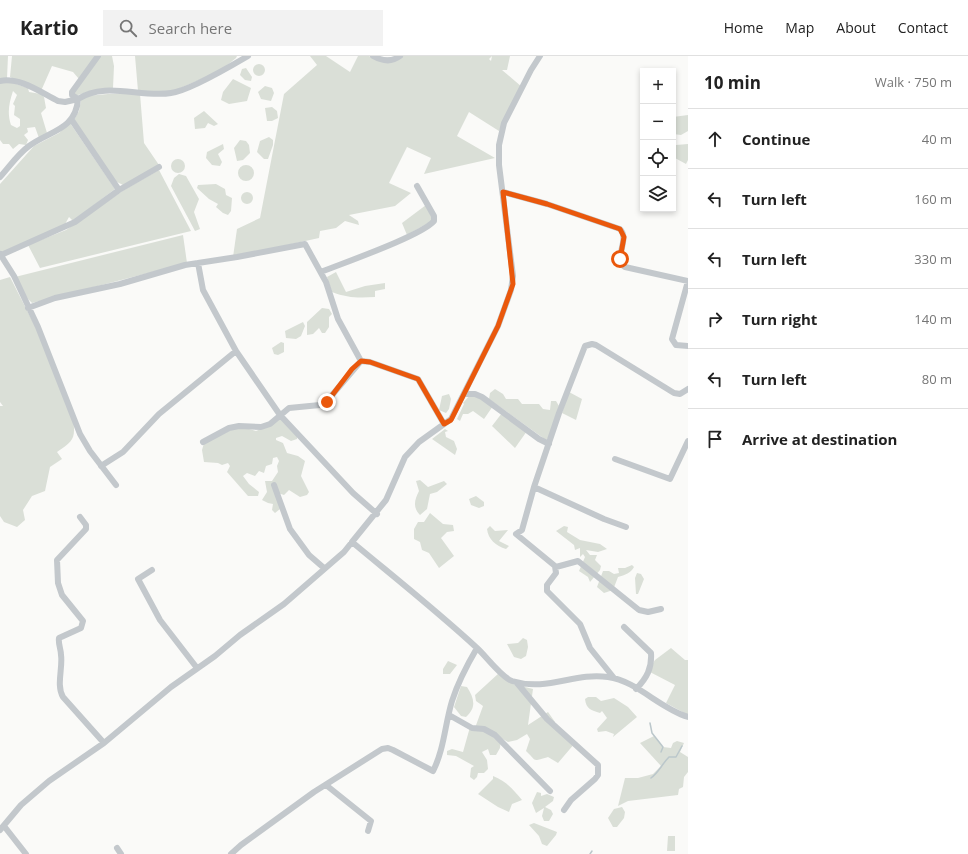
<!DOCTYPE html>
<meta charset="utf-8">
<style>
body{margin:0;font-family:"Open Sans",sans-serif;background:#f2f2f2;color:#222}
.controls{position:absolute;right:12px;top:12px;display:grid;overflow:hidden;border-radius:0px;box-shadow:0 2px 6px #0003}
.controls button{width:36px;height:36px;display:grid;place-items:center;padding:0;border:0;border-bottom:1px solid #e0e0e0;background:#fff;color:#222;font:20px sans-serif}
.stop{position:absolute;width:12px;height:12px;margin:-9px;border:3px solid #ea580c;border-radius:50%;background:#fff}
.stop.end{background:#ea580c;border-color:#fff;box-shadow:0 1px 4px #0008}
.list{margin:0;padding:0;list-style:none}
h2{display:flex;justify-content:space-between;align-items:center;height:52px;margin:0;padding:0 16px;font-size:17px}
h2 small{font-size:13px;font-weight:400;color:#767676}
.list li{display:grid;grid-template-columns:26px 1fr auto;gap:12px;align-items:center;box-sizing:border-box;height:60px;padding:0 16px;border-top:1px solid #e0e0e0}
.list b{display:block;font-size:15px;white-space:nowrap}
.list em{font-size:13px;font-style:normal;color:#767676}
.icon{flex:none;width:22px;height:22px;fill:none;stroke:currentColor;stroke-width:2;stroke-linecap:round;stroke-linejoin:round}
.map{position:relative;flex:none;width:688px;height:798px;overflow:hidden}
header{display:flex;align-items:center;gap:24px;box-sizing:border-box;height:56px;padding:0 20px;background:#fff;border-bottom:1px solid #e0e0e0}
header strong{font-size:19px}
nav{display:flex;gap:22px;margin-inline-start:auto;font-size:14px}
.search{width:280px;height:36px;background:#f2f2f2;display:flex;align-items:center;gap:10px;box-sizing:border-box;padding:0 14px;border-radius:0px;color:#767676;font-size:15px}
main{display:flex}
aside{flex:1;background:#fff}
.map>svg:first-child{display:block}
.green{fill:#dadfd7;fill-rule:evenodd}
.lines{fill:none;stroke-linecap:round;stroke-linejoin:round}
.stream{stroke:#bbc7cb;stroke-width:1.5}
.street{stroke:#c3c8cc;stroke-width:6}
.route{stroke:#ea580c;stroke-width:5}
</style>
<header>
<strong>Kartio</strong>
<div class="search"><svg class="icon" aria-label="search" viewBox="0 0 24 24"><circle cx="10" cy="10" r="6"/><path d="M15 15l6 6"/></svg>Search here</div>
<nav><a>Home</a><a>Map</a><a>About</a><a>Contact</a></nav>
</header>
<main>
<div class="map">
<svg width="688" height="798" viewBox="0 0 688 798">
<rect width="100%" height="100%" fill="#fafaf8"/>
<path class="green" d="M0 0H8L7 22 0 23Z
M12 0H96L79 23 73 16 52 10 41 35 10 21Z
M100 0H112L114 10 113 32 90 35 75 40V33Z
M135 0H237L236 2 220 15 171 36 138 35Z
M310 0H326L350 16 358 0H369L374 3 402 0H492L489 3 491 5 492 0H510L507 14H502L522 31 499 75 469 56 457 80 495 102 424 118 431 102 407 91 389 127 411 137 395 150 349 159 358 165 359 169 345 165 336 172 320 175 319 182 233 201 237 173 260 162 284 38 317 9Z
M253 14a6 6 0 1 1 12 0a6 6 0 1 1-12 0Z
M246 12 252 21 251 25 245 24 240 19 242 13Z
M233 23 251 32 247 45 229 48 221 44 223 36Z
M0 27H13L28 32 29 36 41 38 44 41 46 52 41 57 47 77 39 82 35 71 27 72 28 76 24 79 28 84 26 89 19 88 13 93 9 88H3L0 84ZM13 35 17 39 13 48 15 50 14 59 20 63V70L17 72 11 69C7 57 9 47 13 35Z
M265 30 272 32 274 37 271 45 261 43 258 36Z
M108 38H140L144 87 159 109 123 129 115 125 74 64 79 55 81 44 87 40Z
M272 51 277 55 278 62 272 65H267L265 52Z
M204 55 218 68 214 70 208 67 205 72 195 73 194 62Z
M688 59V75L681 79 673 78V61Z
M70 67 115 133 73 165 69 161 64 170 0 197V128L34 90 59 77Z
M269 81 273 84V89L268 103H264L257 96 260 85Z
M240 84 246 85 249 89 250 97 243 104 237 105 234 92Z
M223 88 224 93 218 98 222 106 220 110 212 109 206 102 207 96Z
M688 88V104L686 108 675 102 676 89Z
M171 110a7 7 0 1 1 14 0a7 7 0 1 1-14 0Z
M238 117a8 8 0 1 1 16 0a8 8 0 1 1-16 0Z
M159 114 191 175 40 212 28 189 66 174 124 134Z
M179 118 186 120 199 143 194 156 200 173 195 175 171 130 174 122Z
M216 128 225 133 226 139 232 142 231 155 228 159 223 157 216 151 218 148 209 143 197 132 198 129Z
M241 142a6 6 0 1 1 12 0a6 6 0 1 1-12 0Z
M426 149 433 164 407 179 402 167Z
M183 179 187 207 32 247 28 243 15 221Z
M336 216 346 236 365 230 385 227V233L375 235V241C359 242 347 242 332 236L327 221Z
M10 221 37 274 73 363C76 383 73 385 57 396L62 403 50 411 45 435 32 440 23 454 25 464 17 471 4 466 0 460V350H3L0 346V224Z
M322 252 329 253 332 258 329 261V271L325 277H322L319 272 313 278 307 279V266Z
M303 266 305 270 301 280 296 283 286 282 285 275Z
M281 286 284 287V296L278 299 274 298 272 292Z
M495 333 503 338 506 343H518L522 348H539L543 353 550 354 551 345H556L559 350 549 381 546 384 489 343 490 337Z
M569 336 582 343 576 364 562 357Z
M449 338 451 343 449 353 446 357 439 354 442 340Z
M470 339 479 341 493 350 484 363 473 355 468 358H463L460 365 457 363 464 348 463 347Z
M502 357 527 375 515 392 492 370Z
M279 361 297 380V383L291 385 282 380 276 382V384L283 387 287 397 298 400 305 405 301 420 309 436 307 439 300 441 289 434 284 439 278 437 280 453 275 457 272 454 273 448 268 447 262 444 267 436 265 425H272L278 416 277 410 279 405 277 401 273 402 272 408 266 410 264 417 259 415 255 420 247 417 243 420 249 428 259 436 258 440H248L227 416 230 410 228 407 222 409 218 407 204 406 202 394 204 387 239 370 256 375 270 369Z
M445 373 448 375 445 376 446 381 454 385 457 393 455 399 432 383Z
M420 424 428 431 444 425 447 428 437 436 430 438 427 453 420 459C412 451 415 443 419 435L416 425Z
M476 440 484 446V450L479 452 471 449 469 443Z
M430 457 443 468 453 469 454 475 447 476 441 482 454 500 439 512 429 497 422 494 420 486 414 483V473L418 466H424Z
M490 470 495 475 508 474 499 485 509 490 506 493C496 490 488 483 487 473Z
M564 470 568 471 567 476 580 484 600 488 607 493 598 496 586 494 590 499H597L595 504 601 510 600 514 590 526 588 521 579 515 585 501 583 498 580 501V492L575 494 574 489 556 475Z
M632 509 634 511C631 517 625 519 618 521L613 534 604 537 597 531 603 515H609L614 518 619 517 618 512H625Z
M637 517 641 518 644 523 638 538H636L635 522Z
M523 582 527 584 528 591 526 600 521 603 514 601 507 588 518 587Z
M671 592 685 604H688V659L666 647 675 629 648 615 655 604Z
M448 605 457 609 450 618H443V613Z
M499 617 513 628 533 633 528 669 548 656 555 666 553 667 575 687 558 707 548 701C531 706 537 705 526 695L530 683 527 678 517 684 508 686 501 682 500 692 496 699H490L488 693 482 696 487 704 488 713 484 717H478L477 721 474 724 470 721 471 712 474 710 456 700 447 699V695L452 693 463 696 470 671 475 672 483 650 476 645 475 639Z
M461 630 467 631C474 642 477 651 466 661L461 660 454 651Z
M588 641H596L601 645 614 642 628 651 637 661 613 681 614 678 606 675 598 676 597 673 607 662 602 655 600 657C591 654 586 653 585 643Z
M654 680 663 691 671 692 673 687 677 685 684 687 680 696 688 701V716L684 721 683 731 679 733 678 739 628 745 618 750 625 722H638L653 718 661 710 640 687Z
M493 720C506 725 513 733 522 744L512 748 509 756 498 751 478 738 493 723Z
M537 736 541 737V740L547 738 554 741 553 745 545 751 551 754 553 758 549 765H544L542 760 544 752 536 757 532 747Z
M622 751 625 756 624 762 617 771H613L608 762 614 753Z
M534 767 557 776 556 779 547 790 542 788 539 780 529 769Z
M668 780H675V795H667Z"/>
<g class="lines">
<path class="stream" d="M650 667 652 677 663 691 661 696
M651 722C659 716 662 708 669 701H676L682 690
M590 798 592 795"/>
<path class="street" d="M373 0C382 5 391 7 400 0
M540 0 531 14 504 67 499 89V109L513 220 511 234 498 270 451 363 419 386 405 401 386 444 352 486C394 521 437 555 477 592 486 600 501 621 512 625 548 636 574 616 608 621 637 625 659 652 688 661
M0 25C20 21 40 36 58 45L65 46 78 43
M78 43 72 39V36L98 0
M71 63 119 134
M0 121C9 111 18 98 29 90 49 75 76 74 78 43 105 25 141 42 171 37 189 35 231 10 248 0
M503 136 547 148 620 173C629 182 617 197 621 208L625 211 688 225 672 283 676 289 688 290
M0 198 14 220 38 271 80 378 90 395 116 429
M1 199 75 166 119 134 159 111
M198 207 203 234 236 295 280 359 353 437 377 458
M321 216C343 207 421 180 434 165V160L417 130
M28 252 55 242 120 228 185 209 237 201 305 188 326 226 338 263 361 305 370 306 418 323 444 368
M465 338H475L482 341 539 383 549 388
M203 386 229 372 239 370 261 371 270 368 289 352 320 349 327 345 361 305
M615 403 670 423 688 385
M101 410 123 396 159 358 236 295
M274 429 290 473 309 499 324 512
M534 431 604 463 626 471
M80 461 86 469V473L57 504 58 527 62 539 83 565 81 572 59 582C58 588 61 593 61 599 63 612 56 629 63 641L104 687
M556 511 578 505 639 554 648 556 661 553
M152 514 138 523 160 564 197 612
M624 571 651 597C652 612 647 622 636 633
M614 622 590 592 580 568 547 535V529L556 517 555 510 516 478 522 474 534 431 559 357 585 290 592 288 596 289 674 337 680 338 688 333
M517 627 547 663 598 709V719L595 723 571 744 564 754
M449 659 472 672 484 673 495 679 550 735
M326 729 371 765 368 775
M4 770 26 798
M0 774 21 749 49 725 104 687 171 631 215 600 240 579 284 548 344 496 352 486
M117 792 121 798
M231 798 241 789 314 736 382 693 388 692 393 694 433 715C444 694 445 668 452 645 458 626 467 609 477 592"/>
</g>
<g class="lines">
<path class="route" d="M327 346 352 313 361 305 370 306 418 323 444 368 451 364 498 270 513 228 503 136 547 148 620 173 624 181 620 203"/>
</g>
</svg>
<div class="controls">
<button>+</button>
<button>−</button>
<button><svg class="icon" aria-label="locate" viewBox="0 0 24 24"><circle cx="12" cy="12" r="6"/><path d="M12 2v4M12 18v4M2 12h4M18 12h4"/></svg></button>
<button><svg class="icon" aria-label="layers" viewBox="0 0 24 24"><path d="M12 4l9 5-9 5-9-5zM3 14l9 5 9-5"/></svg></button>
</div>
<div class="stop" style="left:620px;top:203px"></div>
<div class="stop end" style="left:327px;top:346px"></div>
</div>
<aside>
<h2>10 min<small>Walk · 750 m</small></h2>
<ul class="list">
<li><svg class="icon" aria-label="ahead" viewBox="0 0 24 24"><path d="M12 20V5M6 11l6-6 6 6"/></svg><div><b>Continue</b></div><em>40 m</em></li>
<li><svg class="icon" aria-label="left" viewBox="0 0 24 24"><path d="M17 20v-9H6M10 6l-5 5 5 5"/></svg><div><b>Turn left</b></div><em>160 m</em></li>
<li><svg class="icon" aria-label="left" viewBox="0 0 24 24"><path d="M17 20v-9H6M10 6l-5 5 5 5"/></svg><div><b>Turn left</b></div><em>330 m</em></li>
<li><svg class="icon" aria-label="right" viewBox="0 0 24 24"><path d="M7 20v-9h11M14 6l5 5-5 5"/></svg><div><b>Turn right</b></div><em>140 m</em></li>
<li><svg class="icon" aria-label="left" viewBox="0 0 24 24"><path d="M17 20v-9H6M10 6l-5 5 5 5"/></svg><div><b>Turn left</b></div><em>80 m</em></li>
<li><svg class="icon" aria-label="arrive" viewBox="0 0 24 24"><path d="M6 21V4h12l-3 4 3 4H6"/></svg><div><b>Arrive at destination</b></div></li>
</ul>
</aside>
</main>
